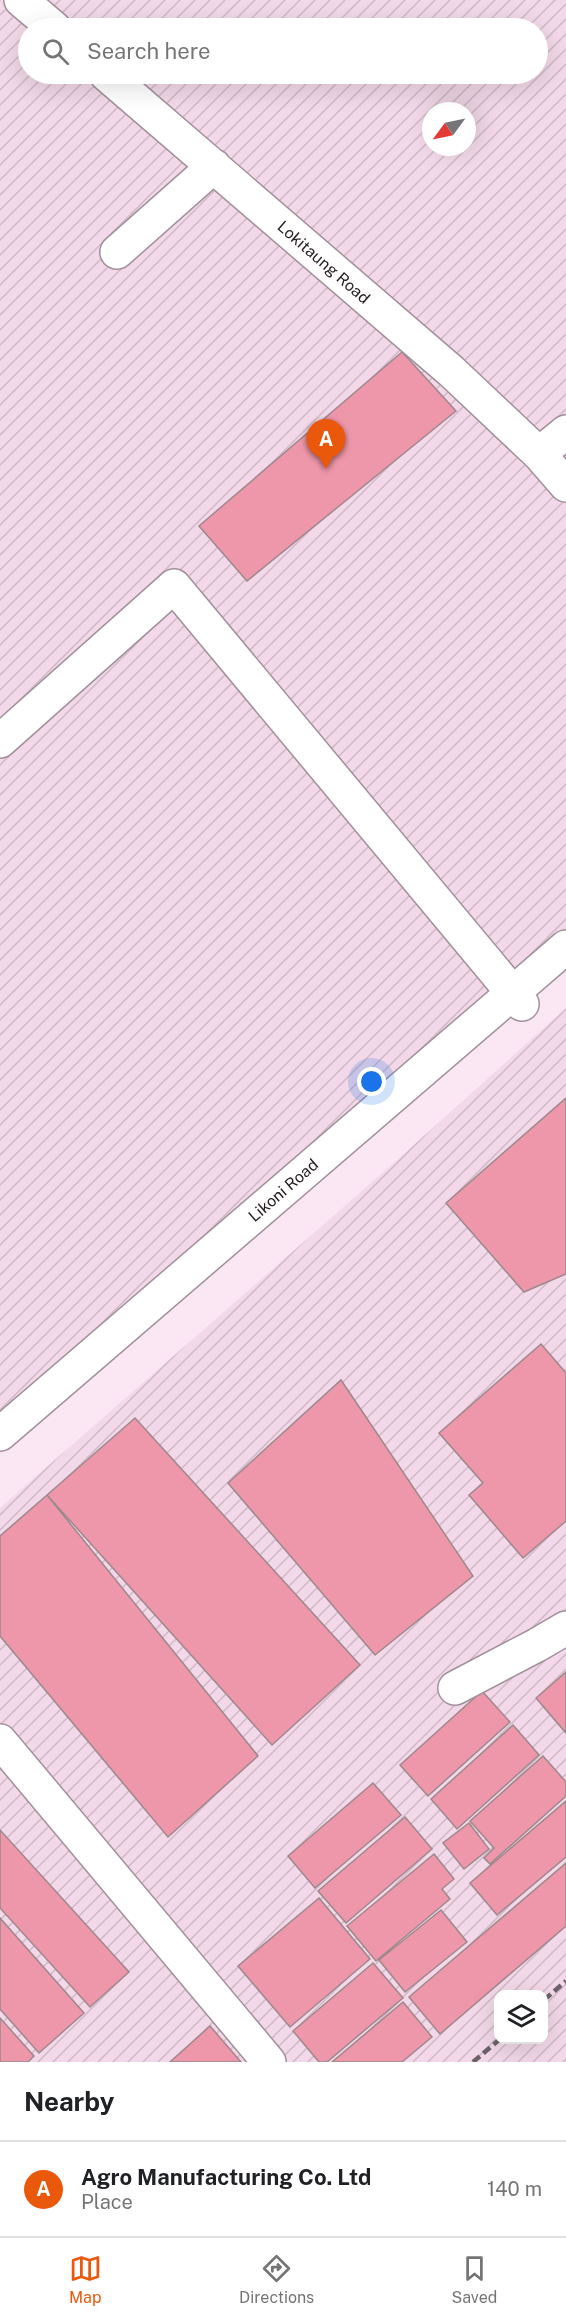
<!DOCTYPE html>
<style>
body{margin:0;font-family:"Public Sans",sans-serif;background:#f2f2f2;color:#202124}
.controls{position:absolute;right:18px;bottom:18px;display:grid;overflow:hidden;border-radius:12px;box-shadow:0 6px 24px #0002}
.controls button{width:54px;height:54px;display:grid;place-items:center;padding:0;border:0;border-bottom:2px solid #e0e0e0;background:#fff;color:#202124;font:30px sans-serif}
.compass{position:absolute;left:422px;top:102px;width:54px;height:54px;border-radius:50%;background:#fff;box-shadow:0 6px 24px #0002;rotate:237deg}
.you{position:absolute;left:372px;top:1082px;width:21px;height:21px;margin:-15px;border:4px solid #fff;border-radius:50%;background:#1a73e8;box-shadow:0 0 0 9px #1a73e833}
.badge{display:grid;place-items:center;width:39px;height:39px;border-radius:50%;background:#ea580c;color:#fff;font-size:20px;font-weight:700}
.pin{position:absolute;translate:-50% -50px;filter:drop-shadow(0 2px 3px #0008)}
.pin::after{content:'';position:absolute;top:32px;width:21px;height:18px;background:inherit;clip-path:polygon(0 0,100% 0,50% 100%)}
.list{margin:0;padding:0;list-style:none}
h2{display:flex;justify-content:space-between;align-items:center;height:78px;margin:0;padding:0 24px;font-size:26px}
h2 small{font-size:20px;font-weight:400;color:#757577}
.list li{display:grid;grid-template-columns:39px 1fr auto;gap:18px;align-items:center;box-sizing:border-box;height:96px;padding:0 24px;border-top:2px solid #e0e0e0}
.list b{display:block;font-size:22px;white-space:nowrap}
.list p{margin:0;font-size:20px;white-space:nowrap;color:#757577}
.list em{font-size:20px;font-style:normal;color:#757577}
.icon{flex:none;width:33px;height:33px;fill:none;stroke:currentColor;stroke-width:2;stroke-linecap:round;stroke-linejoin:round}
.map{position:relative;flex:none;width:566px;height:2062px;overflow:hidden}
.search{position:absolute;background:#fff;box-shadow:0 6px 24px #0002;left:18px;right:18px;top:18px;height:66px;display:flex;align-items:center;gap:15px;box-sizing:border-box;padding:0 21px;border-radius:33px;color:#757577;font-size:22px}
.sheet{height:174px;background:#fff}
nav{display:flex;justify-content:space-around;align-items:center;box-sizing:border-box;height:84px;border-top:2px solid #e0e0e0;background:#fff;font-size:16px;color:#757577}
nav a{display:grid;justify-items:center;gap:3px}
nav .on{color:#ea580c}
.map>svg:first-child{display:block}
.industrial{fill:url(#industrial-furrows);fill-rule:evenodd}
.building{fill:#ef97aa;stroke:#9d888c;stroke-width:1.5}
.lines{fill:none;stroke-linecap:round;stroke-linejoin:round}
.minor-casing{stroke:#a1909b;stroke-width:36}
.minor{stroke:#fff;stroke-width:33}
.rail{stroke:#6c6269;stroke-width:4.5;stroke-dasharray:9 4.5;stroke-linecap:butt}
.labels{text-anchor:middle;stroke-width:6;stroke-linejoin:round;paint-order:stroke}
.street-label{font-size:16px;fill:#261f24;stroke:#fff}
</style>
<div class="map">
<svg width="566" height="2062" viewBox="0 0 566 2062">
<defs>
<pattern id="industrial-furrows" width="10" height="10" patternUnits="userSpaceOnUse" patternTransform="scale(1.5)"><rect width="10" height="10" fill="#f2d8e8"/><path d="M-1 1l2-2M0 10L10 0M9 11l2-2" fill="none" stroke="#cfb9c7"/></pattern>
</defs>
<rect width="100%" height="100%" fill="#fae7f3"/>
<path class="industrial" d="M0 0H566V938L0 1422ZM28 28H538V74H28ZM431 111H467V147H431Z
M566 1008V2062H0V1508L395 1162ZM498 1994H544V2040H498Z"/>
<path class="building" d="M402 352 456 411 247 581 199 526Z
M566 1098V1274L524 1292 446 1203Z
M541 1344 566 1373V1521L523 1558 469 1495 483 1483 439 1433Z
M341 1380 473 1576 375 1655 228 1483Z
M135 1418 360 1665 272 1745 47 1495Z
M47 1495 258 1756 168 1837 0 1636V1536Z
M566 1672V1733L536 1698Z
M482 1691 510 1722 428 1796 400 1765Z
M513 1725 539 1755 457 1829 431 1799Z
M543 1756 566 1782V1796L490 1864 484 1858 494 1848 470 1821Z
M373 1783 401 1815 315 1888 288 1856Z
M566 1801V1857L497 1915 470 1883Z
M405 1817 432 1849 346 1923 318 1891Z
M469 1823 489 1849 464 1869 443 1843Z
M0 1830 129 1972 90 2007 0 1908Z
M434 1854 454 1879 442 1889 450 1899 376 1961 347 1926Z
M566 1863V1926L440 2034 409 1997Z
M319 1898 370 1959 290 2027 238 1966Z
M441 1910 467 1942 405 1992 379 1960Z
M0 1918 84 2013 39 2053 0 2009Z
M373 1963 403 1998 327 2062H319L293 2031Z
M403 2002 432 2037 402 2062H332Z
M0 2018 34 2056 28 2062H0Z
M210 2026 241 2062H170Z"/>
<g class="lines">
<g class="minor-casing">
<path id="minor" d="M21 0 54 28
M106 74 451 371 539 454 566 485
M117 252 214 166
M539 454 566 432
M0 741 174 586 522 1004
M0 1434 566 947
M455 1688 537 1645 566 1628
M0 1741 269 2062"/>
</g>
<use href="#minor" class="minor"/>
<path class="rail" d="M544 2000 566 1981
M473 2062 499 2040"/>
</g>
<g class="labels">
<g class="street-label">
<text transform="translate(324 262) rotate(41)" y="6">Lokitaung Road</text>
<text transform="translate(283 1190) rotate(-41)" y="6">Likoni Road</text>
</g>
</g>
</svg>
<div class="controls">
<button><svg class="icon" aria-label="layers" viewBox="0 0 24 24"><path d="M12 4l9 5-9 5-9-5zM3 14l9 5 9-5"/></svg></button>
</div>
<svg class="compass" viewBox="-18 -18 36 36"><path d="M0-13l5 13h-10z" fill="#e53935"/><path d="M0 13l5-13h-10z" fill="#757577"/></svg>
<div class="you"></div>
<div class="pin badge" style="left:326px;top:469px">A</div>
<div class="search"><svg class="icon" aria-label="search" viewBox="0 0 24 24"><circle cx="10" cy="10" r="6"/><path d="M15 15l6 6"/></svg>Search here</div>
</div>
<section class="sheet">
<h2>Nearby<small></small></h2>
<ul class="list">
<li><span class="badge">A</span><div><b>Agro Manufacturing Co. Ltd</b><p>Place</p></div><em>140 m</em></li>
</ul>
</section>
<nav>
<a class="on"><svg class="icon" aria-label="map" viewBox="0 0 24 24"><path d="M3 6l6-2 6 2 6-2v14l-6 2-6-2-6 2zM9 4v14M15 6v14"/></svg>Map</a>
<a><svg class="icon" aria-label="directions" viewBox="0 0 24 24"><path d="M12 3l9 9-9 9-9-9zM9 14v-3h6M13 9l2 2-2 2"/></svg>Directions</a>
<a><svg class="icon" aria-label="saved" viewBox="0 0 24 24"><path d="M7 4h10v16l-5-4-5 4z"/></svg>Saved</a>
</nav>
